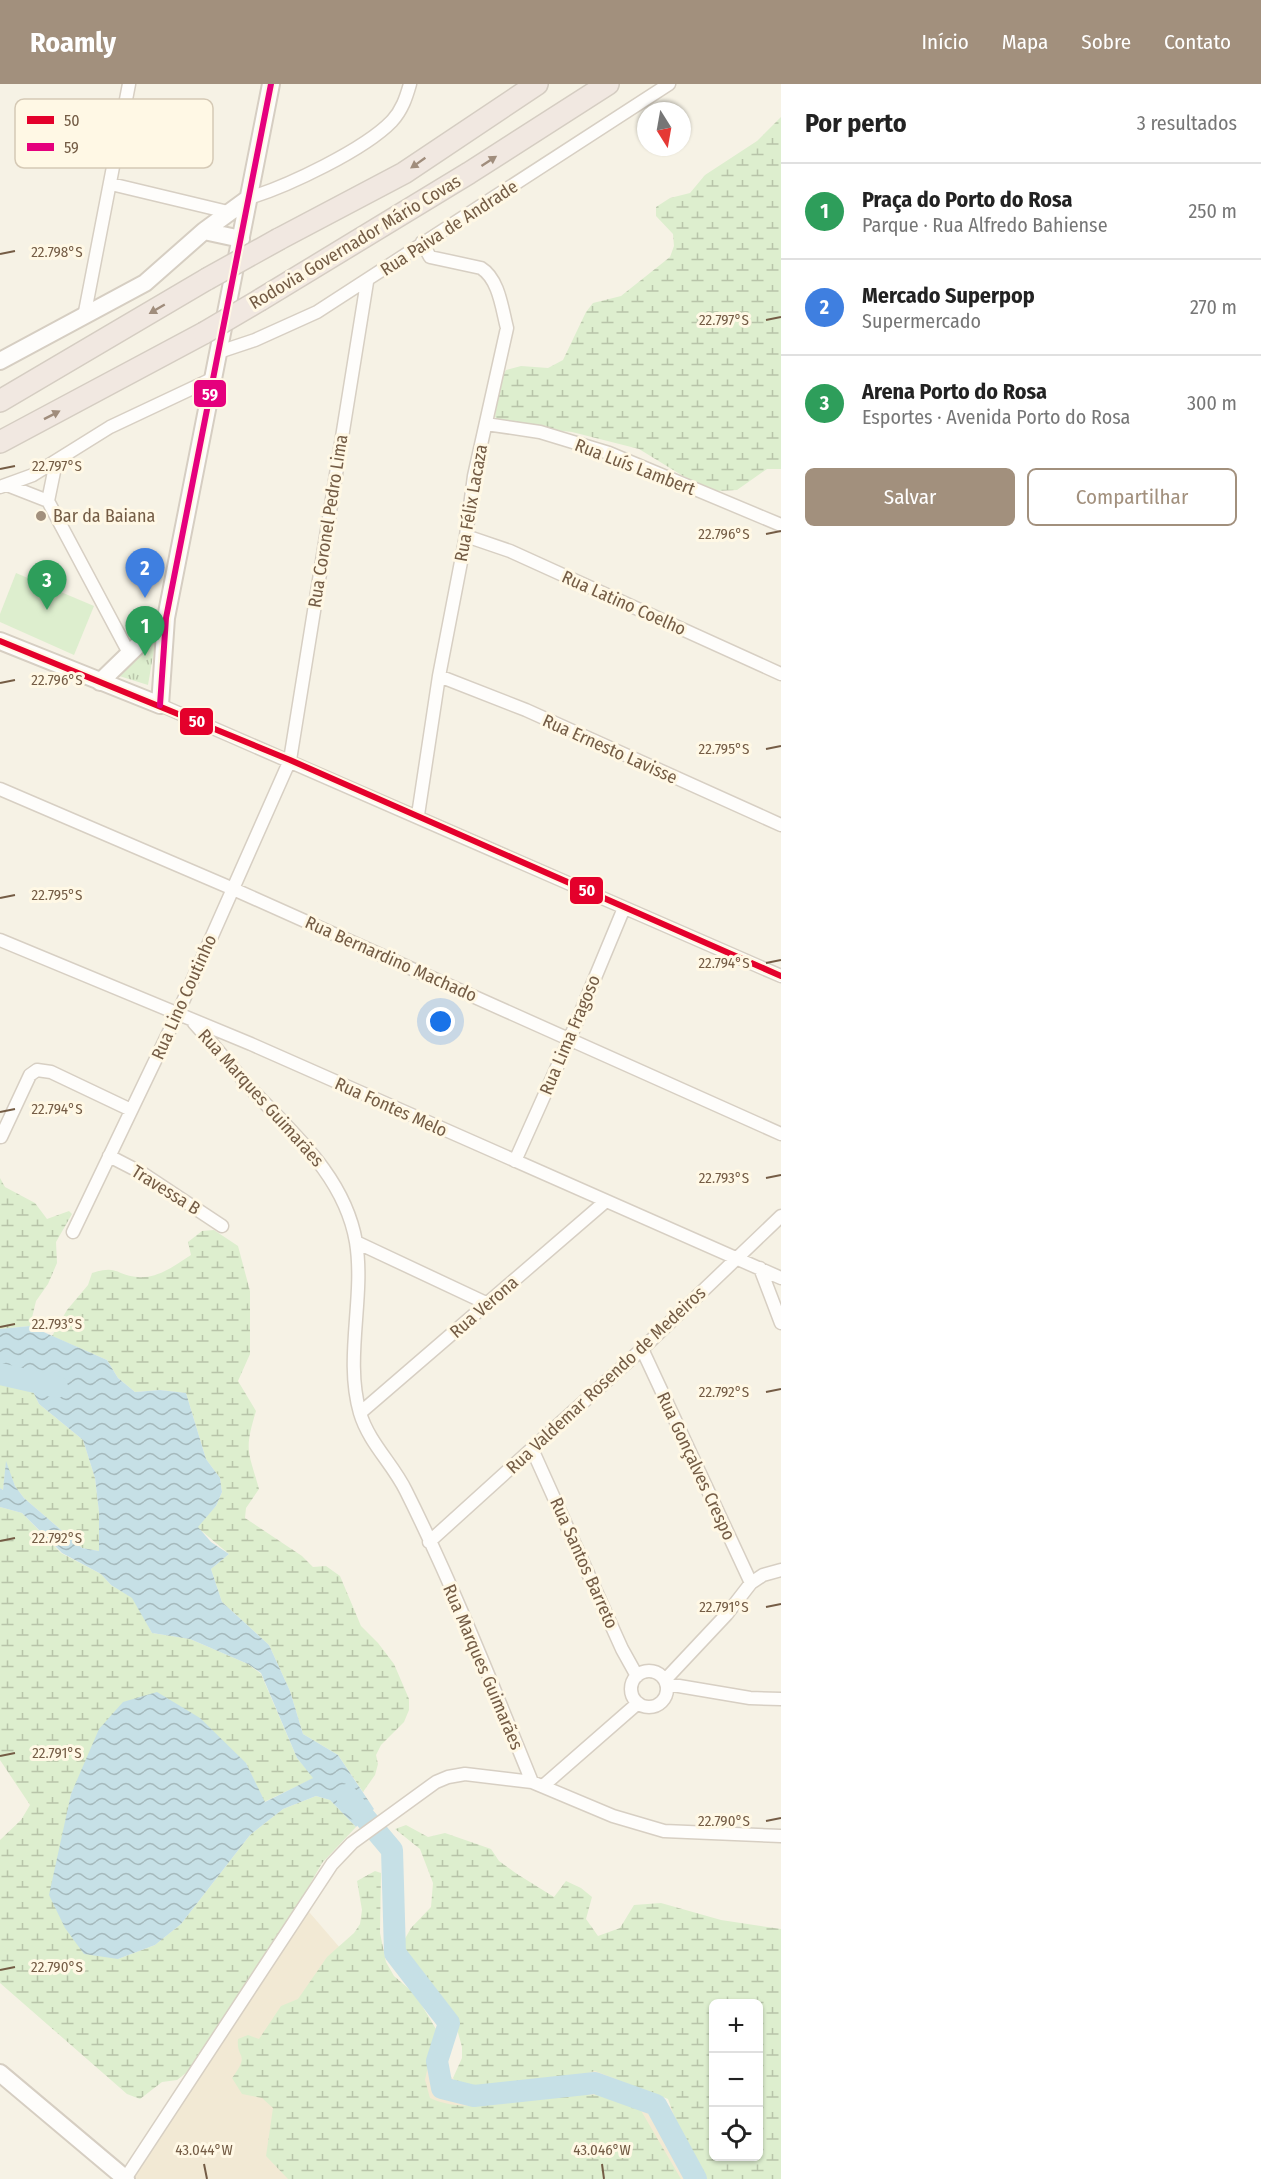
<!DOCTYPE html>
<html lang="pt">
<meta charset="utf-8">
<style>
body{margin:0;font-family:"Fira Sans Condensed",sans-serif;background:#f6f6f6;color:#222}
.controls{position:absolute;right:18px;bottom:18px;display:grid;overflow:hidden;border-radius:9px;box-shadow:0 2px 4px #0004}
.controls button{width:54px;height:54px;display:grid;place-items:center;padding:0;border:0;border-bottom:2px solid #e0e0e0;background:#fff;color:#222;font:30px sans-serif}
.compass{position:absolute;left:637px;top:18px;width:54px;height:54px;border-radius:50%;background:#fff;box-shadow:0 2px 4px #0004;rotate:169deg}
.you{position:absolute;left:441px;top:938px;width:21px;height:21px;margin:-15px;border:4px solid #fff;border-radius:50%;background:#1a73e8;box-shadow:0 0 0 9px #1a73e833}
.badge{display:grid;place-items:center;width:39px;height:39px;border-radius:50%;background:#a2907d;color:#fff;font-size:20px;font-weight:700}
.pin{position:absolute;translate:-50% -50px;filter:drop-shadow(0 2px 3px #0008)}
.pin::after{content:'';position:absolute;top:32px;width:21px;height:18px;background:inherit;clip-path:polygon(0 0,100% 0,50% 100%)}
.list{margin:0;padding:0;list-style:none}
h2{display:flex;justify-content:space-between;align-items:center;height:78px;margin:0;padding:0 24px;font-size:26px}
h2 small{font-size:20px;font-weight:400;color:#767676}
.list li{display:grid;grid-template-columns:39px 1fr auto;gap:18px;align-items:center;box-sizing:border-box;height:96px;padding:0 24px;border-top:2px solid #e0e0e0}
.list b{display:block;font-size:22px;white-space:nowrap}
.list p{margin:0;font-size:20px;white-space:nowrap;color:#767676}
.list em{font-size:20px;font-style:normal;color:#767676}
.actions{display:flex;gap:12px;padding:18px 24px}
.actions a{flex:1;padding:14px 0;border:2px solid #a2907d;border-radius:9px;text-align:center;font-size:21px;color:#a2907d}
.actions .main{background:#a2907d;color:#fff}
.icon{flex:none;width:33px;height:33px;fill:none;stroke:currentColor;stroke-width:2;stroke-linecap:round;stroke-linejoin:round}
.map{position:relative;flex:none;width:781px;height:2095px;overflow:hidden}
header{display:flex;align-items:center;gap:36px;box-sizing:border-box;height:84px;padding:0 30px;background:#a2907d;color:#fff}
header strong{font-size:28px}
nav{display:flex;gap:33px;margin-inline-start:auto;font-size:21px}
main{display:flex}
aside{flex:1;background:#fff}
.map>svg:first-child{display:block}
.residential{fill:#f2e9d4}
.wetland{fill:url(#wetland-marsh);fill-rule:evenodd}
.park{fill:url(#park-tufts)}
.pitch{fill:#ddeece}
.water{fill:url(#water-waves)}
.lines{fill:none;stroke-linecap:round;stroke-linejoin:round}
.river{stroke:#c6e0e6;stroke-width:22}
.street-casing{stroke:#d7cfc3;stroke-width:15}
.secondary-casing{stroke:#d6cec2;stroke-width:20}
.highway-casing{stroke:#d5cdc2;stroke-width:24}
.street{stroke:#fefdfb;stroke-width:12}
.secondary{stroke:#fefdfb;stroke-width:16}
.highway{stroke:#f1e8e1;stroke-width:21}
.highway-bridge-casing{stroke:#d5cdc2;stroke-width:24;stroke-linecap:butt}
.highway-bridge{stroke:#f1e8e1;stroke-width:21}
.bus-1-casing{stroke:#fff8e5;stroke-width:10}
.bus-2-casing{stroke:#fff8e5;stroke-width:10}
.bus-1{stroke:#e4002b;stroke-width:6}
.bus-2{stroke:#e5007d;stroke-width:6}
.oneway{fill:#a08d7c}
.ticks{fill:none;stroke:#745c45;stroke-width:2}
.poi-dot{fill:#a2907d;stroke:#fff8e5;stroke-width:2}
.labels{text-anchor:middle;stroke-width:6;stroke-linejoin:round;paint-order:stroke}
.street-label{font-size:18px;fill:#745c45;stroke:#fff8e5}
.poi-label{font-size:18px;fill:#745c45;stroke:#fff8e5;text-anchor:start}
.key{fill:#fff8e5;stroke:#d5c9b5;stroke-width:1.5}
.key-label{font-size:16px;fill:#745c45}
.ticks-label{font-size:15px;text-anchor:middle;fill:#745c45;stroke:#fff8e5;stroke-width:6;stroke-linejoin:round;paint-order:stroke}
.line-badge{stroke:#fff8e5;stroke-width:2}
.badge-label{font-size:16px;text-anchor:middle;font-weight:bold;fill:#fff}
</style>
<header>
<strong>Roamly</strong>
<nav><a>Início</a><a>Mapa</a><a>Sobre</a><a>Contato</a></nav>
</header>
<main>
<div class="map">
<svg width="781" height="2095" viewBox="0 0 781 2095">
<defs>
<pattern id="wetland-marsh" width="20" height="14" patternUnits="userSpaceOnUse" patternTransform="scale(1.5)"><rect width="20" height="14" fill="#ddeece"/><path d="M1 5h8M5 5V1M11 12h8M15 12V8" fill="none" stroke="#b8c4a9"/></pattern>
<pattern id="park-tufts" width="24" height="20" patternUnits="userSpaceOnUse" patternTransform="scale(1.5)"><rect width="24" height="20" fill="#ddeece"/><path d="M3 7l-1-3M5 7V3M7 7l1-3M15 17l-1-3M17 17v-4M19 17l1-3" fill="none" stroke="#b8c4a9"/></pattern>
<pattern id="water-waves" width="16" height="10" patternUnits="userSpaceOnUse" patternTransform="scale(1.5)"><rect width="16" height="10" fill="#c6e0e6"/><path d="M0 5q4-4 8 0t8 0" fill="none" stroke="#a5b9bc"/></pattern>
</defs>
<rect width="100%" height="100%" fill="#f6f2e5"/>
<path class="residential" d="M297 1814 454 1996 622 1984 674 2026 703 2095H134L124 2087Z"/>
<path class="wetland" d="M781 33V385H767L737 406 715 407 701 403 639 365 572 348 506 341 495 333 501 295 506 286 521 282 548 284 563 276 586 228 593 219 621 212 670 173 674 162 673 150 656 132V123L670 114 690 109 705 91 757 57Z
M0 1094 5 1103 35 1119 47 1135 69 1127 72 1130 56 1158 57 1179 48 1200 36 1217 30 1242 0 1245Z
M214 1146 238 1162 250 1207V1270L238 1297 256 1327C244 1367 248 1366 259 1405L246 1424 245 1434 302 1472 313 1483 326 1482 340 1492 361 1542 378 1559 394 1580 409 1615V1626L404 1638 381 1661 376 1671 378 1680 375 1691 363 1708 338 1671 303 1650 290 1607 269 1561 222 1518 211 1485 229 1470 197 1443 216 1422 222 1408 220 1394 206 1375 186 1309 160 1306 135 1308 118 1294 107 1276 52 1252 67 1226 88 1201 92 1189C119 1180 116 1192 138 1193 157 1195 176 1181 191 1171L188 1158 202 1147Z
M0 1282 22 1284 39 1320 83 1356 95 1394 99 1428V1467L82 1464 24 1414 15 1402 6 1380 3 1406 0 1404Z
M0 1423 22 1429 61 1469 101 1490 111 1501 133 1514 152 1549 190 1555 248 1580 261 1590 297 1674 314 1694 264 1718 246 1679 84 1684 71 1710 57 1781 118 1875 155 1861 181 1840 250 1751 283 1725 316 1712 330 1716 356 1743 322 1779 300 1818 191 1985 177 1996 162 1998 140 2015 127 2010 0 1899V1756L21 1736 30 1721 0 1676Z
M406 1741 428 1753 445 1749 491 1765 499 1777 517 1790 554 1813 566 1797 581 1804 592 1813 586 1835 598 1852 620 1844 634 1821 661 1819 721 1836 781 1845V2095H706L682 2053 668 2015 595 1987 567 1995 482 2007C470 2007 459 2005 453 1994L462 1974V1963L452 1927 448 1920 428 1903 402 1860 411 1844 431 1823 433 1799 420 1765 395 1745ZM714 1920H758V2072H714Z
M375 1787 381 1789 380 1849 386 1878 394 1892 415 1910 436 1945 425 1996 430 2014C468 2032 527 2014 567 2011 591 2009 613 2012 636 2018L681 2095H288L266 2072 273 2024 262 2014 242 2010 232 1994C251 1968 236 1976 238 1955L248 1951 259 1955 281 1922 298 1915 327 1873 354 1849 360 1840 362 1826 357 1797Z"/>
<path class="park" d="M156 554 148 601 116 591Z"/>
<path class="pitch" d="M16 489 94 522 74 571 0 538V530Z"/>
<path class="water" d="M30 1242 107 1276 118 1294 135 1308 160 1306 186 1309 206 1375 220 1394 222 1408 216 1422 198 1443 211 1458 229 1470 211 1485 222 1518 269 1561 290 1607 303 1650 338 1671 374 1725 356 1743 330 1716 316 1712 283 1725 250 1751 181 1840 155 1861 118 1875 84 1870 65 1844 49 1811 71 1710 99 1645 123 1618 157 1608 200 1634 246 1679 265 1718 313 1694 297 1674 261 1589 248 1580 190 1555 152 1549 132 1514 111 1501 101 1490 62 1469 22 1429 0 1423V1404L3 1406 6 1377 15 1402 24 1414 82 1464 99 1467V1428L95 1394 83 1356 39 1320 22 1285 0 1282V1245Z"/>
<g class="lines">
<path class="river" d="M0 1290 57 1303
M346 1711 392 1766 395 1869 449 1939 437 1977 442 2004 474 2012 595 1999 656 2021 696 2095"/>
<g class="street-casing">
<path id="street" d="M111 100 228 128
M249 114C288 102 364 66 392 37 402 26 406 14 410 0
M84 233 129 0
M219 268 255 256 317 228 669 0
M486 340 540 348 609 369 781 441
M56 378 48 417 129 569
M7 401 48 417
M0 403 33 391 110 343 214 294
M466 452 510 467 781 590
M439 592 526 626 781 741
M160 621 781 892
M0 705 231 804 781 1050
M418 731 439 592 466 452 474 392 507 244C502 225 499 195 481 184L430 173 422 158
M0 856 251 960 781 1194
M194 939C214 961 233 985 253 1007 295 1051 345 1094 356 1158 365 1214 344 1274 360 1329 369 1359 393 1380 406 1407 453 1501 492 1600 532 1698
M1 1053 30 991 37 986 51 988 131 1026
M109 1072 142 1089 222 1142
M515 1077 570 954 624 824
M73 1148 177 931 290 676 367 198
M356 1158 488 1220
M760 1184 781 1239
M642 1265 751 1499
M360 1329 606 1117
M532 1365 622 1565 637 1592
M429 1458 642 1265 781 1132
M631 1605a18 18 0 1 1 36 0a18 18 0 1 1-36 0Z
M665 1596 727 1530 751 1499 763 1491 781 1486
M667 1600 750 1614 781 1615
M543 1702 638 1619
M125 2095 332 1780 352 1759 436 1698 448 1693 465 1690 532 1698 613 1732 664 1747 781 1752"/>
</g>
<g class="secondary-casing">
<path id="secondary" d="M204 147 249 114
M0 277 145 199 204 147 241 155
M0 557 160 621 166 534 271 0
M100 598 166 534
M0 1989 126 2095"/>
</g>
<g class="highway-casing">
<path id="highway" d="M279 155 404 89 537 0
M260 216 469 89 608 0
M0 317 207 195
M0 358 204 249"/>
</g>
<use href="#street" class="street"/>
<use href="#secondary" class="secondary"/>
<use href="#highway" class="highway"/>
<g class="highway-bridge-casing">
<path id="highway-bridge" d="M207 195 279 155
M204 249 260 216"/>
</g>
<use href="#highway-bridge" class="highway-bridge"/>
<g class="bus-1-casing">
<path id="bus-1" d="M0 557 290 676 781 892"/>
</g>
<g class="bus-2-casing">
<path id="bus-2" d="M160 621 166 534 271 0"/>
</g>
<use href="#bus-1" class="bus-1"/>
<use href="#bus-2" class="bus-2"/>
</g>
<defs><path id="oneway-solid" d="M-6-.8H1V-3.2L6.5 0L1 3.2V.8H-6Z" transform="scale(1.5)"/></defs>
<g class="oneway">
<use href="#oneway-solid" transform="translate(489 77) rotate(-33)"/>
<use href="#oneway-solid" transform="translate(418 79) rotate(145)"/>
<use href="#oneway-solid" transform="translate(157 225) rotate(150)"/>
<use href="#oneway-solid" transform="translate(52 331) rotate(-27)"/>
</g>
<path class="ticks" d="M0 170 15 167M766 236 781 233M0 385 15 382M766 450 781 447M0 599 15 596M766 665 781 662M0 814 15 811M766 879 781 876M0 1028 15 1025M766 1094 781 1091M0 1243 15 1240M766 1308 781 1305M0 1457 15 1454M766 1523 781 1520M0 1672 15 1669M766 1737 781 1734M0 1886 15 1883M204 2080 207 2095M602 2080 604 2095"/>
<circle class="poi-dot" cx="41" cy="432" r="6"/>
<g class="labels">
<g class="street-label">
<text transform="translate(449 144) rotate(-33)" y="6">Rua Paiva de Andrade</text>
<text transform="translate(355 158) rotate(-31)" y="6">Rodovia Governador Mário Covas</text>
<text transform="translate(635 383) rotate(21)" y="6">Rua Luís Lambert</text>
<text transform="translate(471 419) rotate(-80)" y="6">Rua Félix Lacaza</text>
<text transform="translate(328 437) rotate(-81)" y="6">Rua Coronel Pedro Lima</text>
<text transform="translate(624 519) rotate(24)" y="6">Rua Latino Coelho</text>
<text transform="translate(610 665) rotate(24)" y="6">Rua Ernesto Lavisse</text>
<text transform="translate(391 875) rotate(24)" y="6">Rua Bernardino Machado</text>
<text transform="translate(184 913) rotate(-66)" y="6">Rua Lino Coutinho</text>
<text transform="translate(570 951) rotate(-67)" y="6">Rua Lima Fragoso</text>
<text transform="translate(261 1014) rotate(48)" y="6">Rua Marques Guimarães</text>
<text transform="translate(391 1023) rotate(24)" y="6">Rua Fontes Melo</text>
<text transform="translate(166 1106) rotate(32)" y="6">Travessa B</text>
<text transform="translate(484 1223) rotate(-41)" y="6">Rua Verona</text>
<text transform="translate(606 1296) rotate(-43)" y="6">Rua Valdemar Rosendo de Medeiros</text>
<text transform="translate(696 1382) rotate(65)" y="6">Rua Gonçalves Crespo</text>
<text transform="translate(584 1479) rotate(66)" y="6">Rua Santos Barreto</text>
<text transform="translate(483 1583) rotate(67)" y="6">Rua Marques Guimarães</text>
</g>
<g class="poi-label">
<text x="53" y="438">Bar da Baiana</text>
</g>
</g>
<rect x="15" y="15" width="198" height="69" rx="9" class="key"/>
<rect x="27" y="32" width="27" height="8" fill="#e4002b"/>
<rect x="27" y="59" width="27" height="8" fill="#e5007d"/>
<g class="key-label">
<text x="64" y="42">50</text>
<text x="64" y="69">59</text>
</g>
<g class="ticks-label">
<text x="57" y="173">22.798°S</text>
<text x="724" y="241">22.797°S</text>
<text x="57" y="387">22.797°S</text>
<text x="724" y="455">22.796°S</text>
<text x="57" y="601">22.796°S</text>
<text x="724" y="670">22.795°S</text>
<text x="57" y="816">22.795°S</text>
<text x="724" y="884">22.794°S</text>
<text x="57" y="1030">22.794°S</text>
<text x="724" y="1099">22.793°S</text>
<text x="57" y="1245">22.793°S</text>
<text x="724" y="1313">22.792°S</text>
<text x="57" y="1459">22.792°S</text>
<text x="724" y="1528">22.791°S</text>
<text x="57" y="1674">22.791°S</text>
<text x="724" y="1742">22.790°S</text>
<text x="57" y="1888">22.790°S</text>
<text x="204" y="2071">43.044°W</text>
<text x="602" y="2071">43.046°W</text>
</g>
<g class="line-badge">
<rect x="193" y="295" width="34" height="29" rx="6" fill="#e5007d"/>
<rect x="179" y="623" width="35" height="29" rx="6" fill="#e4002b"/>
<rect x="569" y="792" width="35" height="29" rx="6" fill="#e4002b"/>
</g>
<g class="badge-label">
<text x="210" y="316">59</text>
<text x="197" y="643">50</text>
<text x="587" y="812">50</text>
</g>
</svg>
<div class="controls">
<button>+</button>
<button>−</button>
<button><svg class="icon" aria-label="locate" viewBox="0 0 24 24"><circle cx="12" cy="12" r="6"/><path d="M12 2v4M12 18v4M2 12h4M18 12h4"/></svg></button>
</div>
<svg class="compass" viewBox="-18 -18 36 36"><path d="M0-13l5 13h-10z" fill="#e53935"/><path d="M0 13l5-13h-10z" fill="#767676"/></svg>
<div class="you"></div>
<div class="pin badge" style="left:145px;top:572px;background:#2e9e5b">1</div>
<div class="pin badge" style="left:145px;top:514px;background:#3f7fe0">2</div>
<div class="pin badge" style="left:47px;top:526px;background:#2e9e5b">3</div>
</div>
<aside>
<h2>Por perto<small>3 resultados</small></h2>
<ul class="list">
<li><span class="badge" style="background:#2e9e5b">1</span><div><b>Praça do Porto do Rosa</b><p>Parque · Rua Alfredo Bahiense</p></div><em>250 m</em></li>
<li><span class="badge" style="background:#3f7fe0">2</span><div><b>Mercado Superpop</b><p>Supermercado</p></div><em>270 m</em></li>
<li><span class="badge" style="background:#2e9e5b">3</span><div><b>Arena Porto do Rosa</b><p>Esportes · Avenida Porto do Rosa</p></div><em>300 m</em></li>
</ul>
<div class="actions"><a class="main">Salvar</a><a>Compartilhar</a></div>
</aside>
</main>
